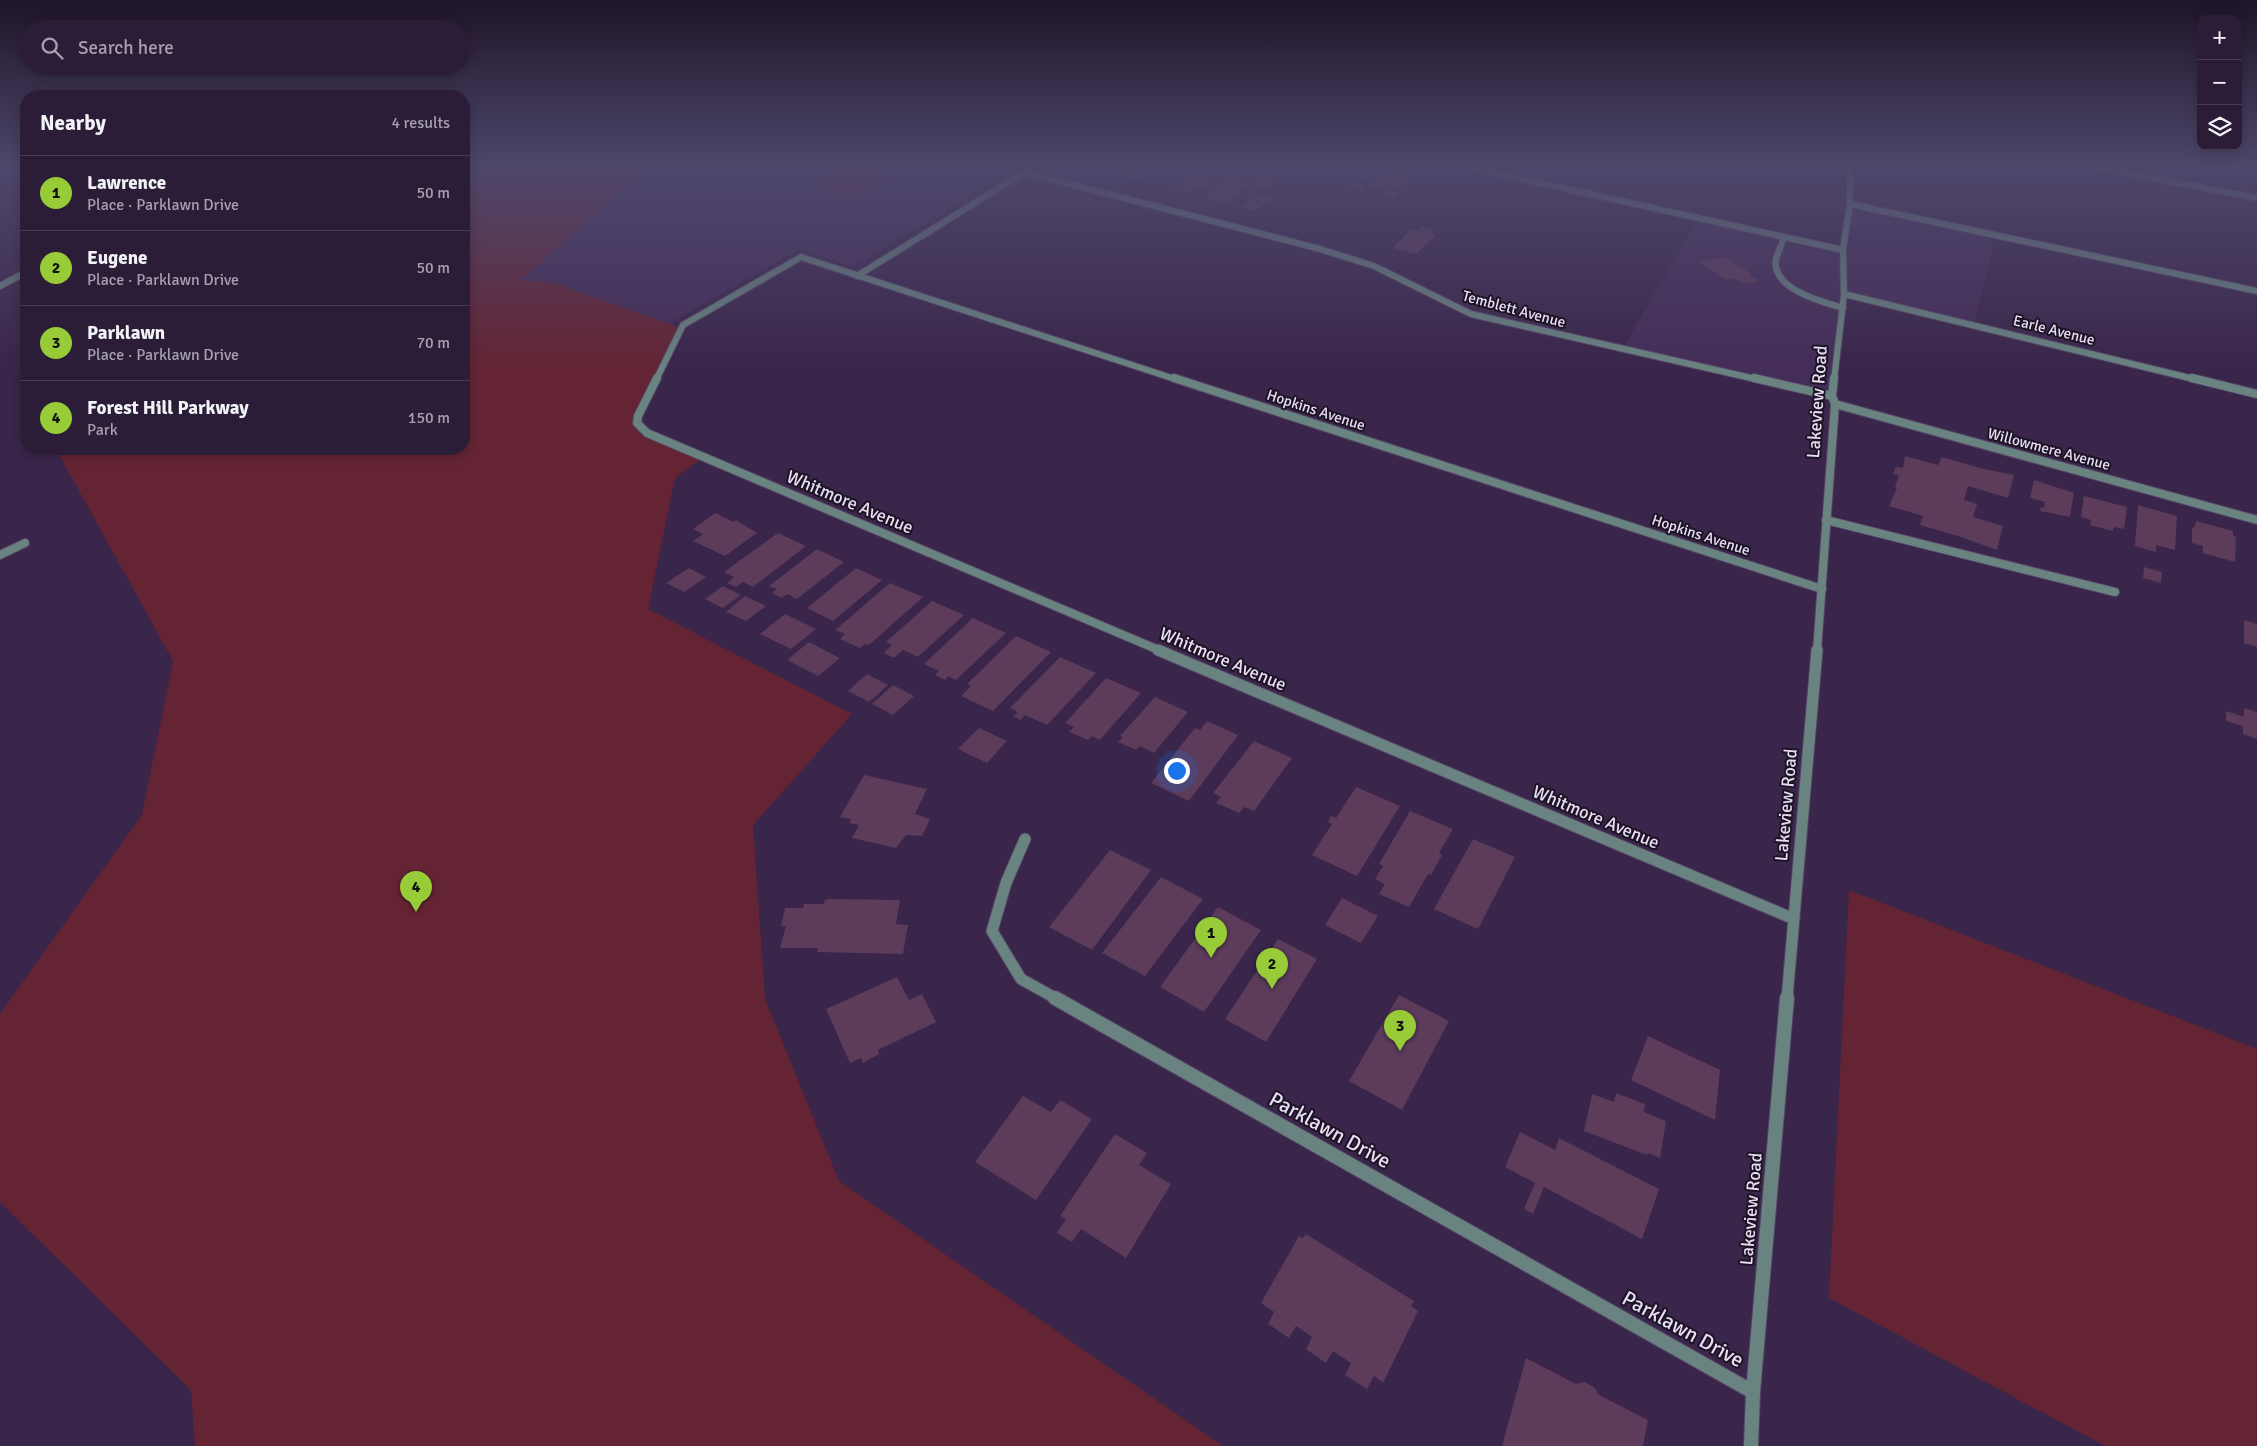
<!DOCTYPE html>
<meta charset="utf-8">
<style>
body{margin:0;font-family:Signika,sans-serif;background:#372943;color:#f1f3f6}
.controls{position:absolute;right:15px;top:15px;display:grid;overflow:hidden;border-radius:10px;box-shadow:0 2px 12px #0003}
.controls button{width:45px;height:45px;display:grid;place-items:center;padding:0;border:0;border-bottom:1px solid #473a53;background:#2b1c38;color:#f1f3f6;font:25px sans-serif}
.you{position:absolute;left:1176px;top:770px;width:18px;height:18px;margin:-12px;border:4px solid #fff;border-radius:50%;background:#1a73e8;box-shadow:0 0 0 8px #1a73e833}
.badge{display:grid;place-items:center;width:32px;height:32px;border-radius:50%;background:#97cc38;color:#111;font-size:16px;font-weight:700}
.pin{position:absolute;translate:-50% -41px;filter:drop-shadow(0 1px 2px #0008)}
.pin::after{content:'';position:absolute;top:26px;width:18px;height:15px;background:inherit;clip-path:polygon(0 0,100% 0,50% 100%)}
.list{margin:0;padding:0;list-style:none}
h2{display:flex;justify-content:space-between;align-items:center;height:65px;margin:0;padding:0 20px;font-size:21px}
h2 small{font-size:16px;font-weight:400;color:#a6a1ae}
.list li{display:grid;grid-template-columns:32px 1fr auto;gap:15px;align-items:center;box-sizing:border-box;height:75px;padding:0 20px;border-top:1px solid #473a53}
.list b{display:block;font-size:19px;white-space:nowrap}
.list p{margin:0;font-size:16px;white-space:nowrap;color:#a6a1ae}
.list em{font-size:16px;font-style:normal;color:#a6a1ae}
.icon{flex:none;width:28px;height:28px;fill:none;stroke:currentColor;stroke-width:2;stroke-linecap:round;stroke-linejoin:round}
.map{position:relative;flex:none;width:2257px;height:1446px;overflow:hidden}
.search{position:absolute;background:#2b1c38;box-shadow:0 2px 12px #0003;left:20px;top:20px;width:450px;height:55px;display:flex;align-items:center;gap:12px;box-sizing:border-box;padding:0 18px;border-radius:28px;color:#a6a1ae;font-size:19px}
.panel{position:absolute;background:#2b1c38;box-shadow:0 2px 12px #0003;left:20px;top:90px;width:450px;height:365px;border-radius:20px}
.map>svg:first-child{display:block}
.built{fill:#442d58}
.green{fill:#642434}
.building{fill:#5c3b5b}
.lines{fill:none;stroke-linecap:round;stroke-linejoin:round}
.service-far1-casing{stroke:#554365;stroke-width:8}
.service-casing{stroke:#554365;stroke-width:10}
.minor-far3-casing{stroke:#554365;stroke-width:8}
.minor-far2-casing{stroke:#554365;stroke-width:10}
.minor-far1-casing{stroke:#554365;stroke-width:13}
.minor-casing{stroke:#554365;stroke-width:16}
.tertiary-far3-casing{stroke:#554365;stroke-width:8}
.tertiary-far2-casing{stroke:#554365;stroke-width:10}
.tertiary-far1-casing{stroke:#554365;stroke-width:13}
.tertiary-casing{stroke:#554365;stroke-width:16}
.service-far1{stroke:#698380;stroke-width:6}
.service{stroke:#698380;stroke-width:8}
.minor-far3{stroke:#698380;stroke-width:6}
.minor-far2{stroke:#698380;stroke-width:8}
.minor-far1{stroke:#698380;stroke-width:11}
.minor{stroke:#698380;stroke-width:14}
.tertiary-far3{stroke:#698380;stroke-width:6}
.tertiary-far2{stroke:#698380;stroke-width:8}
.tertiary-far1{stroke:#698380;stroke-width:11}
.tertiary{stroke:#698380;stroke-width:14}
.labels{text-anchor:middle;stroke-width:4;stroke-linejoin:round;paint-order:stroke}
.far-street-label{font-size:15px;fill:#e8ddf4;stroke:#1c1424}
.street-label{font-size:18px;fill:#e8ddf4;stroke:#1c1424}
.near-street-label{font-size:21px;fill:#e8ddf4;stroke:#1c1424}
</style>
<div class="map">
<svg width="2257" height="1446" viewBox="0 0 2257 1446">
<rect width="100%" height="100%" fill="#39264a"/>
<path class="built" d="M464 168H1016L857 264 848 265 800 249 669 324 554 283 464 276Z
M1850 204 1995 236 1974 325 1844 294 1832 396 1622 349 1699 218 1843 250Z"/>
<path class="green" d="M464 168H646L521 280 554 283 681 328 638 416 640 429 704 457 675 478 648 609 852 714 753 825 765 999 839 1181 1223 1446H195L191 1390 0 1202V1014L142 815 173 661 56 449H464Z
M850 170C861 170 877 172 883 182L852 198 828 189 826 186C831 175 839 172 850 170Z
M1849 890 2257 1049V1446H2105L1829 1298Z"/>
<path class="building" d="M949 168H987L980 172 968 169 963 172Z
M1092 168H1120L1110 175 1090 169Z
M1125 168H1156L1137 181 1117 176 1127 169Z
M1289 168H1296L1307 170 1299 177 1282 173Z
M1352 168H1379L1366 179 1344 174Z
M1390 168 1413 171 1410 173 1412 174 1397 188 1390 187 1386 190 1370 186Z
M1191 176 1204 179 1215 181 1204 189 1195 187 1187 192 1173 189Z
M1229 177 1251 183 1225 203 1203 198Z
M1262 177 1275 180 1267 187 1254 184Z
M1353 182 1368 186 1362 191 1346 188Z
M1387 190 1400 193 1393 200 1379 196Z
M1257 194 1273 198 1255 211 1241 207Z
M1422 227 1434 230 1431 234 1435 235 1416 254 1393 248 1412 229 1419 231Z
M1724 257 1752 274 1749 275 1759 281 1744 284 1734 278 1726 279 1699 262Z
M1905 456 1938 465 1942 457 1980 468 2014 475 2008 498 1968 486 1964 500 1977 504 1973 517 2003 526 1997 550 1961 537 1920 525 1923 516 1889 506 1897 488 1895 487 1899 475 1893 474 1896 467 1903 468Z
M2034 480 2074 493 2070 517 2040 511 2041 507 2044 508 2045 502 2030 498Z
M2084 496 2127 507 2124 529 2114 527 2113 531 2090 525 2091 520 2081 517Z
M2138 505 2177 516 2175 550 2156 545V552L2135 546Z
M715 513 734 522 736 520 757 533 725 556 693 541 703 534 693 529Z
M2196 521 2233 531V536L2236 537 2235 562 2203 553V546L2192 543V529L2195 526Z
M778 533 806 546 753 587 743 582 736 587 727 583 734 577 724 572Z
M817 549 844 562 797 599 787 594 782 598 772 593 777 589 769 586Z
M2144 567 2162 572 2161 583 2143 578Z
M689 568 706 577 684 592 666 583Z
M856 568 882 580 833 621 807 608Z
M890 583 923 597 869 645 865 644 860 648 840 639 845 634 835 630Z
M723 586 741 595 723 608 705 599Z
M745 596 766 606 746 621 726 612Z
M932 601 964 615 918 657 903 650 894 658 884 653 892 645 886 642Z
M785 614 816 629 791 649 760 634Z
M973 618 1006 633 956 680 948 676 945 680 935 675 939 671 924 664Z
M2244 620 2257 624V647L2244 643Z
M1016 636 1051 652 993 711 961 696 971 686 967 684Z
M809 642 840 658 818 676 787 660Z
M1060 657 1096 673 1047 725 1025 715 1020 720 1013 716 1018 712 1010 708Z
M867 674 888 685 869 702 848 691Z
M1106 678 1141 693 1100 740 1092 736 1088 740 1069 732 1074 727 1065 723Z
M893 685 914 696 893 715 872 704Z
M1155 697 1188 712 1154 753 1140 746 1136 750 1118 742 1123 737 1120 736Z
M2244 708 2257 712V739L2243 734V726L2226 721V711L2244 717Z
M1207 721 1238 735 1189 801 1151 783 1195 728 1200 730Z
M979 728 1007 741 987 763 958 749Z
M1254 741 1292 758 1254 811 1244 807 1239 813 1216 803 1221 797 1213 793Z
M864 775 927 789 915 814 930 819 922 836 906 835 896 848 852 838 859 825 849 823 851 819 840 817Z
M1356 787 1400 806 1357 876 1312 855 1332 824 1328 822 1331 816 1336 818Z
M1410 811 1453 829 1439 853 1442 855 1431 875 1428 874 1409 907 1379 894 1385 884 1375 879 1383 866 1379 864Z
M1473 839 1515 857 1478 929 1434 909Z
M1110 850 1151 870 1092 950 1049 927Z
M1161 877 1203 899 1145 976 1102 953Z
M1342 898 1378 916 1361 943 1325 925Z
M830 899 900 900 896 924 908 925 903 954 817 952 818 948H780L786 926H781L785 908H803L804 904H824L825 900Z
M1218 907 1261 930 1204 1012 1160 987Z
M1278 939 1317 959 1266 1042 1225 1019Z
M897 977 909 1000 922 994 936 1022 878 1050 879 1054 863 1063 861 1058 850 1063 826 1009Z
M1399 995 1449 1021 1402 1110 1349 1081Z
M1648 1036 1720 1070 1715 1120 1631 1080Z
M1616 1093 1645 1104 1644 1112 1666 1121 1660 1158 1648 1153 1647 1155 1584 1131 1592 1094 1614 1102Z
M1023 1096 1051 1112 1060 1100 1092 1119 1036 1200 975 1162Z
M1520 1132 1555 1150 1559 1138 1659 1189 1642 1239 1544 1187 1533 1214 1524 1209 1535 1183 1505 1167Z
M1115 1134 1147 1153 1139 1165 1171 1184 1126 1258 1081 1229 1072 1242 1057 1233 1066 1219 1060 1216Z
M1306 1234 1414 1301 1411 1306 1418 1311 1383 1383 1374 1376 1367 1389 1345 1375 1351 1363 1333 1351 1326 1363 1306 1349 1312 1337 1296 1326 1289 1338 1268 1324 1274 1312 1261 1303 1299 1236 1303 1238Z
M1526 1358 1576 1384 1585 1382 1595 1388 1599 1395 1648 1420 1643 1446H1502Z"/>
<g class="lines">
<g class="service-far1-casing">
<path id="service-far1" d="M1784 237C1782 244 1778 252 1776 259 1771 289 1822 302 1843 308"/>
</g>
<g class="service-casing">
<path id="service" d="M1826 520 2115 592"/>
</g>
<g class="minor-far3-casing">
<path id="minor-far3" d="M1473 168 1843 250
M2100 168 2257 198
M1024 172 1320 249 1374 266 1471 314 1760 380
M1850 204 2257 291
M857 276 1028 170
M0 286 26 272
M1844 294 2198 380
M656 380 683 325 801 257 1178 380"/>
</g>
<g class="minor-far2-casing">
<path id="minor-far2" d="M657 378 638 416 637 423 647 433 1161 651
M1174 378 1822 589
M1754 378 1832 396
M2192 378 2257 394
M1835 404 2257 520
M0 555 25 543"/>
</g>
<g class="minor-far1-casing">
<path id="minor-far1" d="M1158 650 1794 919
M1025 839 1006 883 992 931 1021 979 1057 999"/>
</g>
<g class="minor-casing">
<path id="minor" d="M1055 998 1753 1392"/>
</g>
<g class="tertiary-far3-casing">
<path id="tertiary-far3" d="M1834 380 1844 294 1843 250 1850 204V168"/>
</g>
<g class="tertiary-far2-casing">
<path id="tertiary-far2" d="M1817 651 1835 404 1832 396 1834 378"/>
</g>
<g class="tertiary-far1-casing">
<path id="tertiary-far1" d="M1787 999 1817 650"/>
</g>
<g class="tertiary-casing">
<path id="tertiary" d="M1751 1446 1753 1392 1787 998"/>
</g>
<use href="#service-far1" class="service-far1"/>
<use href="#service" class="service"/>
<use href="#minor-far3" class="minor-far3"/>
<use href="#minor-far2" class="minor-far2"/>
<use href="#minor-far1" class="minor-far1"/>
<use href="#minor" class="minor"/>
<use href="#tertiary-far3" class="tertiary-far3"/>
<use href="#tertiary-far2" class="tertiary-far2"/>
<use href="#tertiary-far1" class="tertiary-far1"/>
<use href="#tertiary" class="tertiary"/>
</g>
<linearGradient id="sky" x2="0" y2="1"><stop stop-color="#1f1529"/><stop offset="0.45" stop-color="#4e476b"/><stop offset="1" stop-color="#4e476b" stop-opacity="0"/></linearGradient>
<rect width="2257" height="370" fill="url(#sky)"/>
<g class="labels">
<g class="far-street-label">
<text transform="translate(1514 309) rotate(15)" y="5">Temblett Avenue</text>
<text transform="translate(2054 330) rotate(14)" y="5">Earle Avenue</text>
<text transform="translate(1316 410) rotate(18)" y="5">Hopkins Avenue</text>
<text transform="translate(2049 449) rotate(15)" y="5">Willowmere Avenue</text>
<text transform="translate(1701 535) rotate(18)" y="5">Hopkins Avenue</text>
</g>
<g class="street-label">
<text transform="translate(1817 402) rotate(-86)" y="6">Lakeview Road</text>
<text transform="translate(850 502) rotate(23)" y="6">Whitmore Avenue</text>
<text transform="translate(1223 659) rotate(23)" y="6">Whitmore Avenue</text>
<text transform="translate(1786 805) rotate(-85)" y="6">Lakeview Road</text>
<text transform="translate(1596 817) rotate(23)" y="6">Whitmore Avenue</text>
<text transform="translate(1751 1209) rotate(-85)" y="6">Lakeview Road</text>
</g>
<g class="near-street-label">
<text transform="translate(1330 1130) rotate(29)" y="7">Parklawn Drive</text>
<text transform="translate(1683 1329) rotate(29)" y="7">Parklawn Drive</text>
</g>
</g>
</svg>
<div class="controls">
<button>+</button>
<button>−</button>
<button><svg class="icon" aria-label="layers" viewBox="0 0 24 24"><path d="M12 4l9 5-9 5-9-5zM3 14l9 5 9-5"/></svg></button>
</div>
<div class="you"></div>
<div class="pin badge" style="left:1211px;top:958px">1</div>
<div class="pin badge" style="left:1272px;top:989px">2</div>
<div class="pin badge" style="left:1400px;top:1051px">3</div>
<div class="pin badge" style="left:416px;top:912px">4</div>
<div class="search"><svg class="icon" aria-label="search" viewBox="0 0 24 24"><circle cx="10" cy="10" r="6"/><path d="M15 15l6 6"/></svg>Search here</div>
<section class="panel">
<h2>Nearby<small>4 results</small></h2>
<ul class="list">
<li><span class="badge">1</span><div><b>Lawrence</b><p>Place · Parklawn Drive</p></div><em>50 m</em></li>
<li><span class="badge">2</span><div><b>Eugene</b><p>Place · Parklawn Drive</p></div><em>50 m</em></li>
<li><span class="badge">3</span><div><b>Parklawn</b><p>Place · Parklawn Drive</p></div><em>70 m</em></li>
<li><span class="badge">4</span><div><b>Forest Hill Parkway</b><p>Park</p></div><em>150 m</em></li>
</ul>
</section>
</div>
